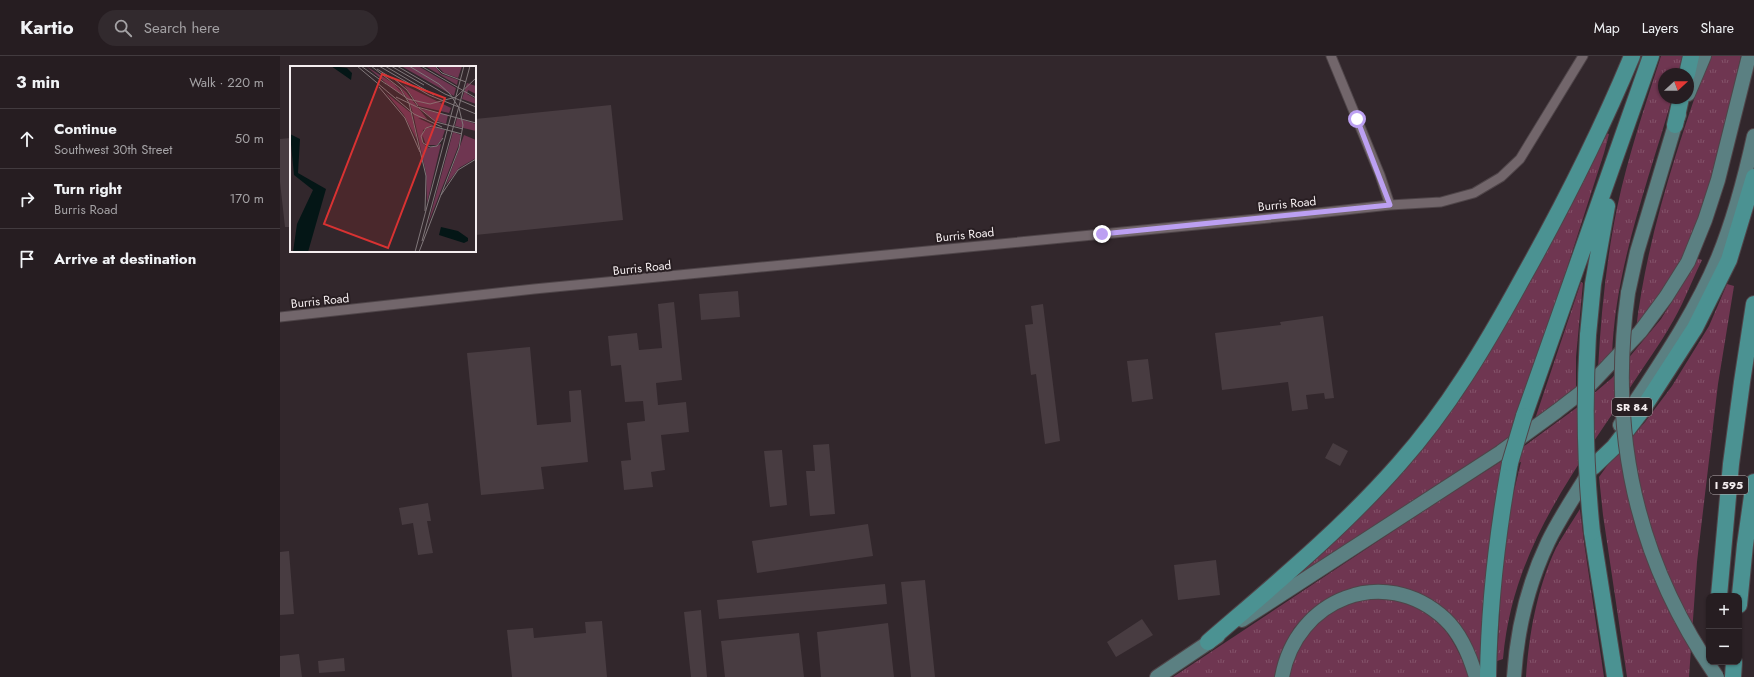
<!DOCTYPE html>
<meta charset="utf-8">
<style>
body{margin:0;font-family:Jost,sans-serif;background:#322a2e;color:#f1f3f6}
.controls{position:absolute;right:12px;bottom:12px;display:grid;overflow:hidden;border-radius:8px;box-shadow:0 1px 3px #0004}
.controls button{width:36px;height:36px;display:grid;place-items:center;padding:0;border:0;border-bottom:1px solid #423b3f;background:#261d21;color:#f1f3f6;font:20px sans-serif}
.compass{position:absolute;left:1378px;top:12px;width:36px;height:36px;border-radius:50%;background:#261d21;box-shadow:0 1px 3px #0004;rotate:69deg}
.stop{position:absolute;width:12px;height:12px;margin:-9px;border:3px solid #bca0f2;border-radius:50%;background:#fff}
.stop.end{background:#bca0f2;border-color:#fff;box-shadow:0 1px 4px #0008}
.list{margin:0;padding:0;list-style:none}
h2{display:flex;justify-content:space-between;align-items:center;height:52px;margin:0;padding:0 16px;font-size:17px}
h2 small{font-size:13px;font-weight:400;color:#a4a2a5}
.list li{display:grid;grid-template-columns:26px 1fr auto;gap:12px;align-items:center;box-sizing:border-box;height:60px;padding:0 16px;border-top:1px solid #423b3f}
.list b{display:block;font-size:15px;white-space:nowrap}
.list p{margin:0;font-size:13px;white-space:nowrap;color:#a4a2a5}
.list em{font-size:13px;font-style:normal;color:#a4a2a5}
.icon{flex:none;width:22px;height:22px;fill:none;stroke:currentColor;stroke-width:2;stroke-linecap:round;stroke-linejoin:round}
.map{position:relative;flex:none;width:1474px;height:621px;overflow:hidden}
header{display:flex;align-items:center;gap:24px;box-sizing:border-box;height:56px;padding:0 20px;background:#261d21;border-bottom:1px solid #423b3f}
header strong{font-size:19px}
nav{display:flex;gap:22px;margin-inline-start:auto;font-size:14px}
.search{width:280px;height:36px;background:#322a2e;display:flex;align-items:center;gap:10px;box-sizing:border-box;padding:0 14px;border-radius:22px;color:#a4a2a5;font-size:15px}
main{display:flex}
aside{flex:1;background:#261d21}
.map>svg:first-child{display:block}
.grass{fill:url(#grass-tufts)}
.building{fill:#483c41}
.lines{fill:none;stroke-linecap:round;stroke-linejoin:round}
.minor-casing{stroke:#4f4549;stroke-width:11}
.primary-casing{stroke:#4f4549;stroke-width:16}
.motorway-casing{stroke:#4f4549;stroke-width:18}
.minor{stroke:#72666b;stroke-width:9}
.primary{stroke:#5b8082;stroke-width:14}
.motorway{stroke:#4b9292;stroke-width:16}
.primary-bridge-casing{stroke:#4f4549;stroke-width:16;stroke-linecap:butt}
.motorway-bridge-casing{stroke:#4f4549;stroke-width:18;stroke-linecap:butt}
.primary-bridge{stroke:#5b8082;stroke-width:14}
.motorway-bridge{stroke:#4b9292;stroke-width:16}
.route{stroke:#bca0f2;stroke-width:5}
.labels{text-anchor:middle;stroke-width:4;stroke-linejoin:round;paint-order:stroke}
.shield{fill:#281e22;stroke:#b8b0b2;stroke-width:1}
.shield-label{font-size:11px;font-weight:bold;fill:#f5eef0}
.street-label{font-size:12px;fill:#f5eef0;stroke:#281e22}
.inset-road{fill:none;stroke:#80777a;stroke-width:1}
.view{fill:#d83232;fill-opacity:0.15;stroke:#d83232;stroke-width:2}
.inset-edge{fill:none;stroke:#f5eef0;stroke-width:2}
</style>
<header>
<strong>Kartio</strong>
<div class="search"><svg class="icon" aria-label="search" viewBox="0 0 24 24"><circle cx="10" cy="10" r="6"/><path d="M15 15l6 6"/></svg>Search here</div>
<nav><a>Map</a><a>Layers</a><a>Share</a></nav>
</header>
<main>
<aside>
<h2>3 min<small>Walk · 220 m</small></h2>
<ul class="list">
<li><svg class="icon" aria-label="ahead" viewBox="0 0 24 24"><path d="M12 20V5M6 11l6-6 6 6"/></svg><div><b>Continue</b><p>Southwest 30th Street</p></div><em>50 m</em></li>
<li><svg class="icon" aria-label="right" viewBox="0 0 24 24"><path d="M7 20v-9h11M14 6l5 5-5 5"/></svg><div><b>Turn right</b><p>Burris Road</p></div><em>170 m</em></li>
<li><svg class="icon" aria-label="arrive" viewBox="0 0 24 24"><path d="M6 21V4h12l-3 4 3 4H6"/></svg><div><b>Arrive at destination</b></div></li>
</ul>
</aside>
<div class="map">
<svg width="1474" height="621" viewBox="0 0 1474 621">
<defs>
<pattern id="grass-tufts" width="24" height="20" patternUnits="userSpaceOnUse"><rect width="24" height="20" fill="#6f3651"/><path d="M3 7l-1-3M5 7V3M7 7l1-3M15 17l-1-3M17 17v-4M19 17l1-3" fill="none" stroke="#84536a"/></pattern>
</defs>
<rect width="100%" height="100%" fill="#32272c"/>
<path class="grass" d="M1381 0H1404L1398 18H1384V42H1392C1368 127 1335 211 1332 300L1318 313C1321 259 1326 205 1337 152 1348 100 1365 50 1381 0Z
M1429 0H1461C1444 73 1428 161 1389 226 1379 242 1367 258 1356 273 1367 180 1398 89 1429 0Z
M1325 77 1329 78 1324 97 1234 377 1204 399 1020 518 1064 477 1120 416Z
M1416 202 1422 204C1415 218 1409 233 1402 248 1391 271 1376 293 1361 315 1300 409 1233 487 1223 603L1217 605 1222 511 1230 451 1241 406 1224 411 1203 604 1198 605 1191 587 1180 570 1162 552 1143 541 1124 534 1045 546 1030 556 1014 572 1006 589 997 621H893L1157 446 1239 394 1299 350 1332 322 1381 263 1408 220Z
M1301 226 1303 227 1296 301V335L1255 363Z
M1447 228 1454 230 1438 328 1417 506 1409 621H1347L1323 459 1319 421 1332 403 1365 366 1392 330 1429 270Z
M1300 453 1304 486 1324 621H1246C1249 578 1257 532 1276 492 1283 479 1292 466 1300 453Z
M1089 542C1097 542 1106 542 1113 543 1158 551 1174 583 1190 621H1008L1021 585 1044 560 1065 548Z"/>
<path class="building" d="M331 49 343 164 195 179V63Z
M11 82V171H5L0 126V83Z
M458 235 460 261 421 264 419 238Z
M394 246 402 324 376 327 378 349 406 346 409 376 381 379 385 414 371 416 373 431 344 434 341 405 351 404 347 367 365 365 363 345 345 346 341 309 331 310 328 280 357 277 359 294 382 292 378 248Z
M763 248 780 385 765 388 756 318 751 319 745 269 753 268 751 250Z
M1043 260 1054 342 1045 343 1044 337 1026 339 1028 353 1012 355 1008 326 942 334 935 277 1001 269 1000 266Z
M250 291 257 369 291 366 289 335 301 334 308 406 261 411 264 433 201 439 187 297Z
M868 303 873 343 852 346 847 305Z
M1053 387 1068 395 1060 410 1045 402Z
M549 388 555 458 530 460 526 415H535L533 389Z
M502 394 507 449 490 451 484 395Z
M148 447 151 465H147L153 497 138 499 133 467 122 469 119 452Z
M588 468 593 500 477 517 472 485Z
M9 495 14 558 0 559V496Z
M936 504 940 539 898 544 894 509Z
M645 524 655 621H631L621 526Z
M605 528 607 548 439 563 437 544Z
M421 554 427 621H411L404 556Z
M862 563 873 579 836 601 827 586Z
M322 565 327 621H232L227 574 253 572 254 582 306 577 305 566Z
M608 567 614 621H541L537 576Z
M519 577 524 621H445L441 585Z
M19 598 22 621H0V600Z
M64 602 65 615 39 617 38 605Z"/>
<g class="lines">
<g class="minor-casing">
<path id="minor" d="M1051 0 1100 119 1110 149
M0 261 254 233 1019 159 1110 149 1161 146 1194 137 1221 121 1240 103 1303 0"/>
</g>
<g class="primary-casing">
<path id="primary" d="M1408 38 1424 0
M1348 237 1357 196 1395 69 1399 59
M1340 369C1375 315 1413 262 1438 202 1454 163 1465 121 1474 80
M962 564 1221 396 1277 355 1308 331 1360 276 1386 241 1408 206 1425 164 1438 124 1469 0
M877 621 938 580
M1002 621C1016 543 1104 507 1165 563 1181 578 1190 600 1196 621
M1234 621C1237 574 1248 528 1268 486 1280 461 1296 438 1310 415"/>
</g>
<g class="motorway-casing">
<path id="motorway" d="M1407 18 1411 0
M1395 69 1401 42
M1308 279 1313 228 1327 150
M1244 360 1371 0
M1313 411 1334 391 1360 357 1415 272 1449 204 1474 121
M1312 476 1335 621
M1439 540 1451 408 1462 326 1474 248
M1459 549 1465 489 1474 426
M928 586C994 529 1061 474 1119 408 1168 353 1206 289 1241 225 1282 152 1320 77 1352 0
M1208 621C1209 548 1217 479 1230 407
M1453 621 1454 606"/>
</g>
<use href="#minor" class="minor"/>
<use href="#primary" class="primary"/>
<use href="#motorway" class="motorway"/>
<g class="primary-bridge-casing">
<path id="primary-bridge" d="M1348 237C1328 377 1356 505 1437 621"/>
</g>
<g class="motorway-bridge-casing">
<path id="motorway-bridge" d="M1308 279C1304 345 1305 410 1312 476
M1230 407 1244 360"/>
</g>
<use href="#primary-bridge" class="primary-bridge"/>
<use href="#motorway-bridge" class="motorway-bridge"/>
</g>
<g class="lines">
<path class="route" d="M822 178 1110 149 1077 63"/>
</g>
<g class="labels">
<g class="shield">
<rect x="1332" y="342" width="40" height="18" rx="3"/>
<rect x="1430" y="420" width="38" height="18" rx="3"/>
</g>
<g class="shield-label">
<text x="1352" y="355">SR 84</text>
<text x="1449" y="433">I 595</text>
</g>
<g class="street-label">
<text transform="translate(1007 148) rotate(-6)" y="4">Burris Road</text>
<text transform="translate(685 179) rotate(-6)" y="4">Burris Road</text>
<text transform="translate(362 212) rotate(-6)" y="4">Burris Road</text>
<text transform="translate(40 245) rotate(-6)" y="4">Burris Road</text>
</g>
</g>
<g transform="translate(10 10)">
<rect width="186" height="186" fill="#32272c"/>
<path d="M76 0 104 18 115 30 102 22ZM111 0H128L166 22 164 30ZM135 0H145L151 8 168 14 167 19ZM147 0H172L168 12 154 7ZM177 17 186 20V28L178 24 177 28 186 33V38L172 33ZM114 19 161 42 159 47 129 40ZM110 21 116 26 137 53 128 52 143 59 133 64 132 77 139 82 151 78 137 137 136 107 123 47 119 35ZM96 27 121 47 127 74 114 49ZM131 43 158 49 156 58 144 54ZM167 52 186 58V65L165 60ZM145 61 155 64 152 73 147 79H136L132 68 137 62ZM163 66 171 69 168 81 138 158ZM174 69 186 74V92L169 102 156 119Z" fill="#6f3651"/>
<path d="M41 0 57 2 62 7 61 14ZM0 68 10 73 8 107 36 123 18 186H3L7 158 23 124 4 109ZM151 161 168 165 178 172V175L174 177 149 169Z" fill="#041616"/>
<path class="inset-road" d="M67 0 124 48 152 61M71 0 96 18M81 0 110 22 119 37 136 110 135 145M89 0 139 29 186 48M95 0 144 29M101 0 134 19M107 0 155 28 186 41M119 0 149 18 160 28 169 42 173 59 169 82 129 186M131 0 186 32M145 0 152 7 176 16M87 3 103 13M102 11 117 24 128 40M95 17 118 33 140 38 166 31 186 12M89 21 115 52 130 86M106 31 127 41 186 57M129 42 146 56 173 63M153 72 147 80 140 81 133 77 131 70 136 62 142 60 172 68M151 129 168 104 186 93M132 175 180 0M125 186 174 0"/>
<path class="view" d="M92 8 155 32 98 182 34 158Z"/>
<rect width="186" height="186" class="inset-edge"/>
</g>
</svg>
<div class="controls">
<button>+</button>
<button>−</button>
</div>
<svg class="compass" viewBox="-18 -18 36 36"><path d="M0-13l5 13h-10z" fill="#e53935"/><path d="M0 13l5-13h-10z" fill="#a4a2a5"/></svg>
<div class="stop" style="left:1077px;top:63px"></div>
<div class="stop end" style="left:822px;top:178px"></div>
</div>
</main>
